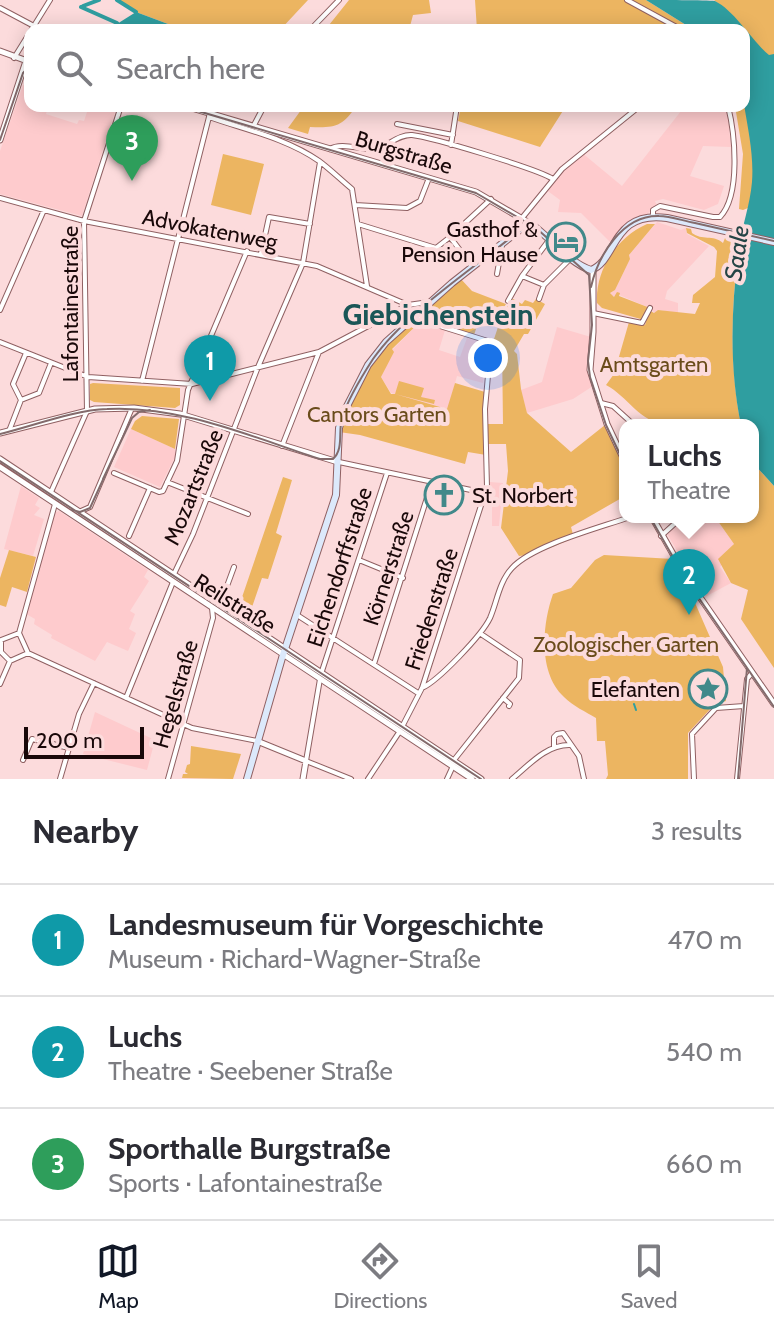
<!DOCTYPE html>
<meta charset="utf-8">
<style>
body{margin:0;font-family:Cabin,sans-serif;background:#f7f7f7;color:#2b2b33}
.scale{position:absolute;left:24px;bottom:20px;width:120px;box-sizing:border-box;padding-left:8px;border:4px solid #190809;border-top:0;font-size:22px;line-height:28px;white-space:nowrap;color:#190809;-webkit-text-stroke:6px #fcdbdc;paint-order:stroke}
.you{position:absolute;left:488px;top:358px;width:28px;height:28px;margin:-20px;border:6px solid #fff;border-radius:50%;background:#1a73e8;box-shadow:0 0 0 12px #1a73e833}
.badge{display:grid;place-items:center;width:52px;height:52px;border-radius:50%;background:#111827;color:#fff;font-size:26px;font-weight:700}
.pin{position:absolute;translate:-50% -66px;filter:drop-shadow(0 2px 4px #0008)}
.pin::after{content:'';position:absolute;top:42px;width:28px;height:24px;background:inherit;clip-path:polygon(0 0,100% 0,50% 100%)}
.popup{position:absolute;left:619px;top:419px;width:140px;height:104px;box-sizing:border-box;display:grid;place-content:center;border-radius:16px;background:#fff;filter:drop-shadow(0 2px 6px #0005);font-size:26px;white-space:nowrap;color:#7c7c81}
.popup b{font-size:30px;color:#2b2b33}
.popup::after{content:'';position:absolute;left:50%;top:100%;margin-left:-16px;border:16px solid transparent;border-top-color:#fff}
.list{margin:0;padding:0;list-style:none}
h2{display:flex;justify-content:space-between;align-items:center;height:104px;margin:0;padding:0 32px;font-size:34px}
h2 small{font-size:26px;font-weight:400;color:#7c7c81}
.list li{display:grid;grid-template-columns:52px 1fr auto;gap:24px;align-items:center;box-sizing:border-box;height:112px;padding:0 32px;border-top:2px solid #e1e1e2}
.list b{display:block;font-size:30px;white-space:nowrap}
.list p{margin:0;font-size:26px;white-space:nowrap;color:#7c7c81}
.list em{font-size:26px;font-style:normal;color:#7c7c81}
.icon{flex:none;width:44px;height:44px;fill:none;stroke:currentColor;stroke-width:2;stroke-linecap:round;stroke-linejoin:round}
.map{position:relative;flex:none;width:774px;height:779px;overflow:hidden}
.search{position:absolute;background:#fff;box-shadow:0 4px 20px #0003;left:24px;right:24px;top:24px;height:88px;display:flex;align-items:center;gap:20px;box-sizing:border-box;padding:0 28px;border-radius:16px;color:#7c7c81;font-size:30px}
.sheet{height:440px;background:#fff}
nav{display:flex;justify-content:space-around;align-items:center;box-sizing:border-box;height:112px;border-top:2px solid #e1e1e2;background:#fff;font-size:22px;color:#7c7c81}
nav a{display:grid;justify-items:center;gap:4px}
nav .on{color:#111827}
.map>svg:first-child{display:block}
.built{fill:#fecbcd}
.green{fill:#ecb561}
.water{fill:#2f9ea0}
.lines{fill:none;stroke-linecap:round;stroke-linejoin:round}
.stream{stroke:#2f9ea0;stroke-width:2}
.canal{stroke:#2f9ea0;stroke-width:4}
.minor-casing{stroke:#8f6062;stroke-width:6}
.tertiary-casing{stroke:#8f6062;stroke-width:7}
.secondary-casing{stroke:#8f6062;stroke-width:8}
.minor{stroke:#fff;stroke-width:4}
.tertiary{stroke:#fff;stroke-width:5}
.secondary{stroke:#dce9fb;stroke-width:6}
.tram{stroke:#836b6c;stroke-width:2}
.labels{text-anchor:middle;stroke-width:8;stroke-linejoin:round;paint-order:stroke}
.street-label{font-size:22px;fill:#190809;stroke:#fcdbdc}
.poi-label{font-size:22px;fill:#190809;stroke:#fcdbdc;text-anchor:end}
.park-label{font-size:22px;fill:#6a4c1b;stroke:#fcdbdc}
.water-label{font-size:24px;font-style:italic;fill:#244445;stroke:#fcdbdc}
.district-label{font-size:30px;font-weight:bold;fill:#1a5657;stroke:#fcdbdc}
</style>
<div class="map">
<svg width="774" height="779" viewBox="0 0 774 779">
<rect width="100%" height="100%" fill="#fcdbdc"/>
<path class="built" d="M23 85 30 87V106H48L46 114 77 124 79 120 84 121 89 106H117L82 216 0 194V151Z
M685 106H727L731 147 703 146 690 176 724 186 718 204 704 210 663 199 655 201 657 206 611 243 581 213 558 212 560 200 545 189 581 152 622 186Z
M657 222 681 230 686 228 687 234 709 246 667 291 665 299 678 303V313L659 310 654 313 652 309 617 294 613 297 610 293 615 290 630 259 629 255Z
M420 322 445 330 439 350 460 357 467 338 485 343 487 348 483 383 457 376 448 409 391 393 381 377 393 352 392 350Z
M557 327 591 337 588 361 593 386 573 399 527 413 521 390 542 382Z
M131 429 175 449V457L160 487 114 467Z
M490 482 503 483 499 526H492V502L488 500Z
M21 486 39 498 35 505 40 508 34 515 44 519 33 556 4 549Z
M59 511 148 570 144 577 149 581 130 611 135 614 129 629 136 633 128 651 107 642 95 661 51 638 52 635 34 624 35 619 26 614 54 513Z
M686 517H715L734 544 720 567 731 583 705 597 667 534Z
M95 712 155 740 147 770 83 754Z"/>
<path class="green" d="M117 0H308L280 30H184L136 12Z
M349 0H429L431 13 413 15 409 30H325Z
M475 0H646L694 30H477Z
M714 0H774V57L768 58 726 10Z
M744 104C753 133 759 178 748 208L743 210 739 209 743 154 735 106H744Z
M304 106H356C343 127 334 128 310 127L308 134 288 128Z
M461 106H566L540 147 458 121Z
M223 154 264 164 251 215 211 205Z
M647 224H655L629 255 630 259 615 290 610 293 614 297 617 292 620 293 619 296 650 308 649 310 654 313 658 310 695 314 700 303H692L693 295 715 277 717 251 714 247 687 233 686 228 691 229 692 233C702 241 713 234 723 243L725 238 740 241C731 302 729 365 741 425H679L678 421C645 433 631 398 606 385L614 374 629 322 645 325 649 312 644 320 602 308 597 303C595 270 617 237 647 224Z
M460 278 472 291 506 304 498 317 482 311 474 335 429 321 421 314Z
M513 299 522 304 525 300 533 303 536 299 545 304 528 334H524L514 351 517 354 521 389 527 413 571 452 605 425 625 464V496L571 527 574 538 535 554 519 556 501 528 508 471 506 444H486V455L468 452 465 464 360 435 339 432C347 402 366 363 388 341 397 332 408 325 418 316L422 320 392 349 394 352 381 377 391 394H395L399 381 424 388 421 397 435 400 434 404 395 394 447 409 455 383 485 392 486 424H503L502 346 493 342 503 312Z
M93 383 180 388V405L175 408 94 402 90 400V384Z
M142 416 179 419 175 449 131 429 135 421Z
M753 463 774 486V668L741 619 748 590 731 583 718 559 734 544 715 517H753Z
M283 477 292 480 276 533 282 536 268 579 262 578 251 610 244 606 241 611 238 609Z
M9 550 36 557 27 592 12 587 6 607 0 605V578Z
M604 555 673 559 682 573 723 667 726 701 714 705 688 733V779H606L608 775 605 741H597L596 718C586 712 573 706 564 697 538 673 542 625 553 594L571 588 595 560Z
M191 746 241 754 233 779 182 778 183 774H188L185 772 187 765 190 764Z"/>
<path class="water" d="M646 0C659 0 706 0 715 1 735 11 752 41 769 55L774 54V486L753 463V425H741C729 367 731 307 739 248 742 226 750 205 752 182 754 155 748 130 744 104 741 80 744 54 744 30H694Z
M136 12 184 30 109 29Z"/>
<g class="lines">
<path class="stream" d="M634 704 636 710"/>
<path class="canal" d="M117 0 136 12
M83 6 99 0
M81 7 117 23"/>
<g class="minor-casing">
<path id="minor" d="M627 0 682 30
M0 8 32 25
M310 30 339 0
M14 58 50 0
M209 117C246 130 286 138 319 161 330 169 341 180 352 189L367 286
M397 124 453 135
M254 125 264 106
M451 145 457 106
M330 149C340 142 359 149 372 149 386 149 397 134 412 135 431 137 538 169 553 179
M0 198 84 221 317 266 408 305
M355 205 407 208 420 201 429 178
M653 217V210L660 206 713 217H720C741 195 735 134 728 106
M522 218 562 169 640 106
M358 224 436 248 450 237
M261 254 269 217 310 224
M472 266 450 237 491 199
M497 274 502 245
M522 276 544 285 568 261
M539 299 544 285
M508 301 522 276 549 240
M0 310 44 210
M593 313 642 323 650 308
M0 342 88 377 192 384 319 352 408 305 429 302
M142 381 210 113
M21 400 39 393 51 363
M601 403 613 406 634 425
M9 431 21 400 13 384 26 353
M282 446 319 352
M339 462 485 493
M114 473 159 492 163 491 177 461 188 390 247 251
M167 482 248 514
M51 492 87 411 84 221 121 106
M81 511 90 507 132 408
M129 536 150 488
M661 536 682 517
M359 560 403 578
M174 574 193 534 258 367 303 263 320 162
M220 605 234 567
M297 615 418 693
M19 633 55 504
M19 633 28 653 10 661 1 652V640Z
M28 653 192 728 257 741
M374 664 432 482
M322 671 387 473
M320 679 306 761 351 779
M0 684 10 661
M422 688C438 681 482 635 490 618 497 602 499 582 512 568 533 545 599 528 630 517
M126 698 173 582
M503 698 510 704 509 706
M403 725 422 688 487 487 485 409 491 342 427 322 418 315
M554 747V737L557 734 563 733 579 756 584 779
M23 760 32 739 69 748
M454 760 519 678 520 660 481 634
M60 779 79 714 94 683
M168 779 213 618 212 608
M368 779 400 731
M447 779 453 766
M512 779C529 765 546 745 569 745
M694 779 692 734 716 708 744 706
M737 779 747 679 752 673"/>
</g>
<g class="tertiary-casing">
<path id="tertiary" d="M0 51 30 62
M185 106 476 192 531 224
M0 140 26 61
M593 270V332L590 370 607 424 625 462
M0 433 95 409 134 408 180 414 338 462
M0 459 481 779
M0 467 472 779
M652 517 686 577 774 704
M257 741 306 761 303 779"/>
</g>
<g class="secondary-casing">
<path id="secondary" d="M247 779 282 658 336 495 339 428 343 414 368 365 386 342 452 283 522 228 531 224C550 237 570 264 591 270 617 261 611 210 667 218L774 242"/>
</g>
<use href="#minor" class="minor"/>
<use href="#tertiary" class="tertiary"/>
<use href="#secondary" class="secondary"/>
<path class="tram" d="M181 106 476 193 536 228 589 275 592 325 588 361 590 377 606 425 625 465
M0 140 23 73 30 66
M591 287C598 256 622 215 659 216 671 216 683 221 695 223 722 229 748 235 774 241
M0 434C33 426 74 410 107 409 180 405 252 437 320 459H333C344 449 338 432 342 418 348 399 362 376 373 359 405 313 472 270 515 234L526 227 536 228
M0 461 481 779
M103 479 132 418 139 412 150 410
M72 510 80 512 90 508 107 471
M650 517 685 578 774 707
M738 779 747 668"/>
</g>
<defs>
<g id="hotel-ring" transform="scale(2)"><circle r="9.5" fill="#fcdbdc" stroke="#41898a" stroke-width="1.5"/><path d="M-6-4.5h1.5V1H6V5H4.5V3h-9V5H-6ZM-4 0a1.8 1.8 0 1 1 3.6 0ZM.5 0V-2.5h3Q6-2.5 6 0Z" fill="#41898a"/></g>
<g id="church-ring" transform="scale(2)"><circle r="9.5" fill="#fcdbdc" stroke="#41898a" stroke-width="1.5"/><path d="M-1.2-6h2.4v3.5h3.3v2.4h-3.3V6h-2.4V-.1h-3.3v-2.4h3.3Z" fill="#41898a"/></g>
<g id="sight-ring" transform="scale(2)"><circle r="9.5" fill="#fcdbdc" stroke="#41898a" stroke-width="1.5"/><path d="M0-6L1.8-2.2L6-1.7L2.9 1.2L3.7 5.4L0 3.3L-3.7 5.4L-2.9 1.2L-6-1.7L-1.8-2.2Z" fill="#41898a"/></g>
</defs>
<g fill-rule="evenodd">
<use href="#hotel-ring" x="566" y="242"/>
<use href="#church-ring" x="444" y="495"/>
<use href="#sight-ring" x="708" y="689"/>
</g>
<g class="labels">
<g class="street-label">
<text transform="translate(404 152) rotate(17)" y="8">Burgstraße</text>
<text transform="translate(210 229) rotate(11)" y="8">Advokatenweg</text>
<text transform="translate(70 304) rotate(-90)" y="8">Lafontainestraße</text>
<text transform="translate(193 487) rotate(-68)" y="8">Mozartstraße</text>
<text transform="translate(339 567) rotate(-72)" y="8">Eichendorffstraße</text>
<text transform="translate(388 568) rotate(-72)" y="8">Körnerstraße</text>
<text transform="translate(235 603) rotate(32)" y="8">Reilstraße</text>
<text transform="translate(431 609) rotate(-72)" y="8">Friedenstraße</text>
<text transform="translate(175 694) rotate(-74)" y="8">Hegelstraße</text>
</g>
<g class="poi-label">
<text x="538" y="237">Gasthof &amp;<tspan x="538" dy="25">Pension Hause</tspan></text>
<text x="472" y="503" text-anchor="start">St. Norbert</text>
<text x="680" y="697">Elefanten</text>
</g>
<g class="park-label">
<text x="654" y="372">Amtsgarten</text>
<text x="377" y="422">Cantors Garten</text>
<text x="626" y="652">Zoologischer Garten</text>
</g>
<g class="water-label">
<text transform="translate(737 253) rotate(-82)" y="8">Saale</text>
</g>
<g class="district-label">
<text x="438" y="325">Giebichenstein</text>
</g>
</g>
</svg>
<div class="scale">200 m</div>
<div class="you"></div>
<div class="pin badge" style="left:210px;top:401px;background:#0f9aa8">1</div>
<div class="pin badge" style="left:689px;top:615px;background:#0f9aa8">2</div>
<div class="popup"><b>Luchs</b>Theatre</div>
<div class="pin badge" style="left:132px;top:181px;background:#2e9e5b">3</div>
<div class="search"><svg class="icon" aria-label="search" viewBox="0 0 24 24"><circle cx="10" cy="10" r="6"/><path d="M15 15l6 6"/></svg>Search here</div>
</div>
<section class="sheet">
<h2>Nearby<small>3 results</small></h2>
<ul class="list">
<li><span class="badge" style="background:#0f9aa8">1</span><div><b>Landesmuseum für Vorgeschichte</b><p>Museum · Richard-Wagner-Straße</p></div><em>470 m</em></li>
<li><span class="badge" style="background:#0f9aa8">2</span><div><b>Luchs</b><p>Theatre · Seebener Straße</p></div><em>540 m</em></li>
<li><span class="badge" style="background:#2e9e5b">3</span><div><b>Sporthalle Burgstraße</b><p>Sports · Lafontainestraße</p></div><em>660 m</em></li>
</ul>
</section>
<nav>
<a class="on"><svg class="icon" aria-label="map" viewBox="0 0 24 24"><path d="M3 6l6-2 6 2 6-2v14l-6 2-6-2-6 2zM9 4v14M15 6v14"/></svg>Map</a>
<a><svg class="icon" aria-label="directions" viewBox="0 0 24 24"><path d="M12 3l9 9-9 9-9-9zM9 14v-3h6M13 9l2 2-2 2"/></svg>Directions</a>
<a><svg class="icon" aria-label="saved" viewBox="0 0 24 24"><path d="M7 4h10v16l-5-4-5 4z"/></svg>Saved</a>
</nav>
